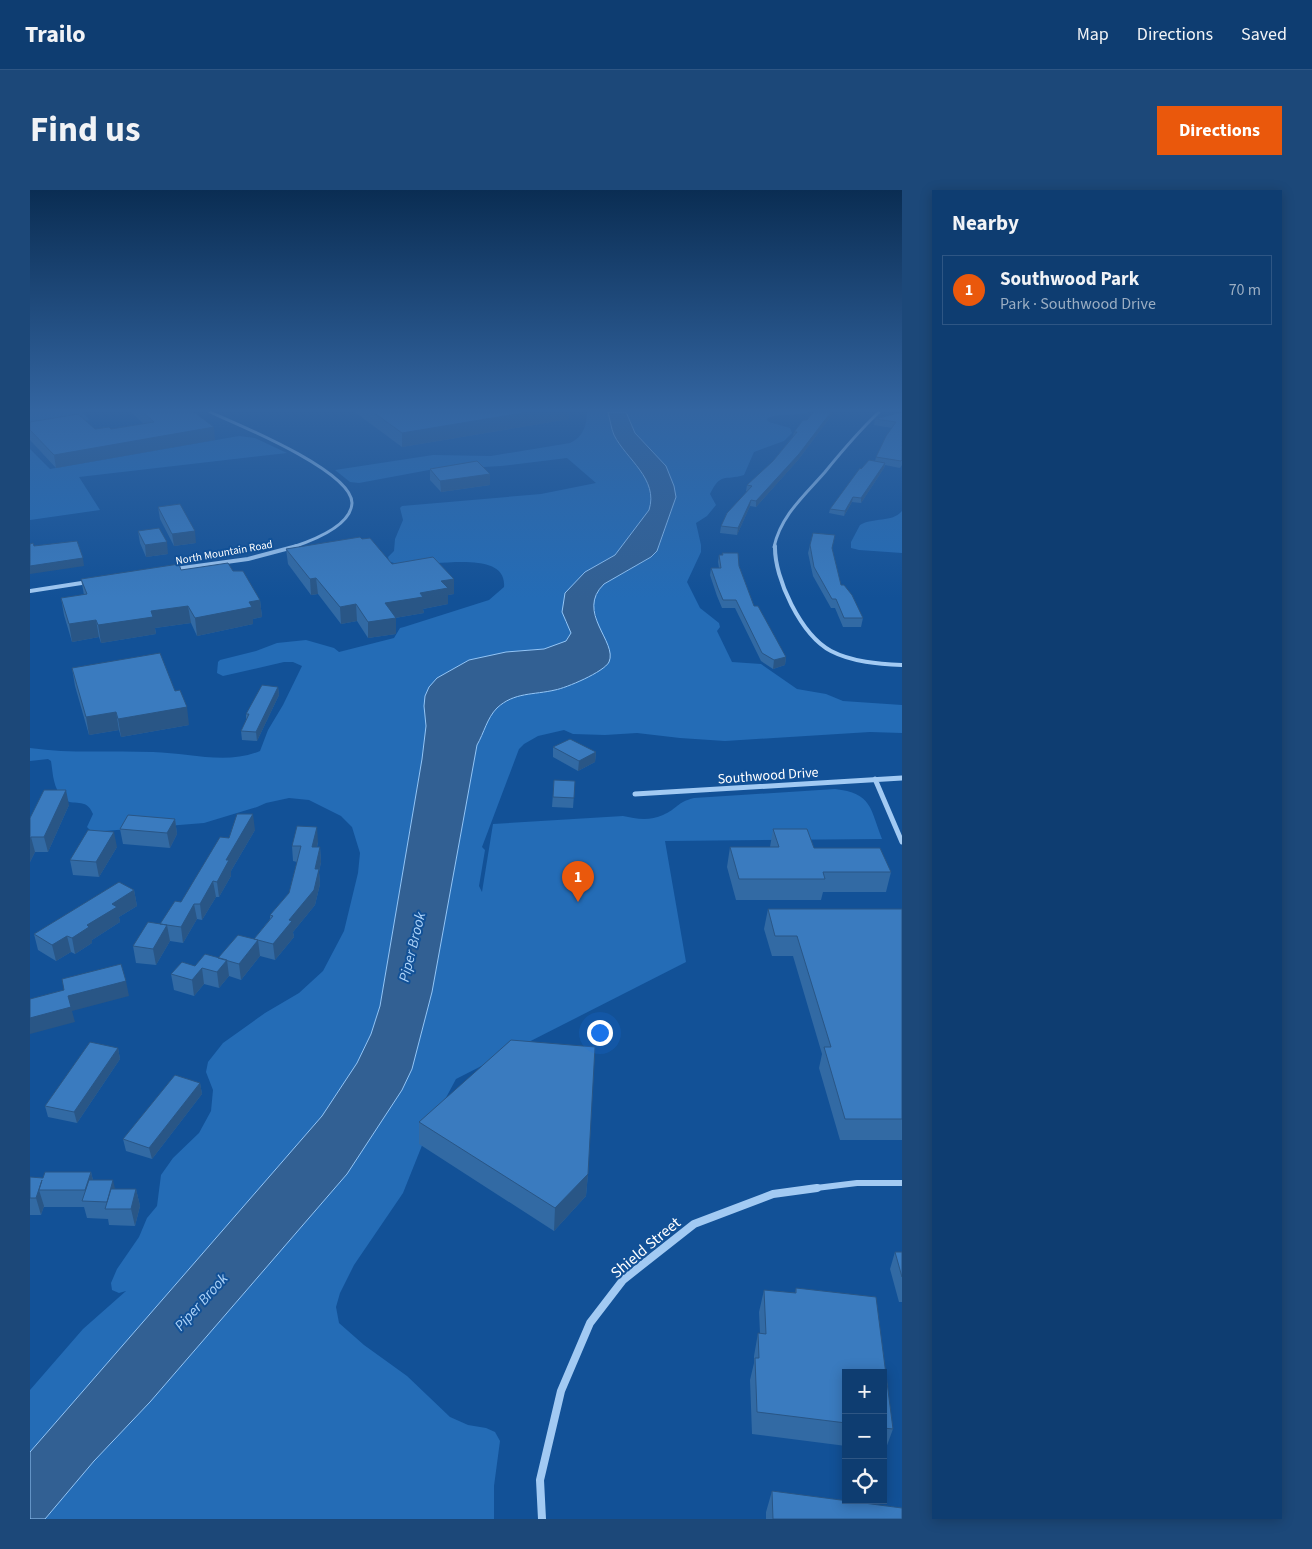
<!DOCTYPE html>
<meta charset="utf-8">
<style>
body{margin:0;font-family:"Source Sans 3",sans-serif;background:#1c4879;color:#f1f3f6}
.controls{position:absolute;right:15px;bottom:15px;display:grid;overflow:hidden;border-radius:0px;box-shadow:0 2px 12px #0003}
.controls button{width:45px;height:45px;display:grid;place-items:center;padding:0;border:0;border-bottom:1px solid #2e5684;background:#0e3d71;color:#f1f3f6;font:25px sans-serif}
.you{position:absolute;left:569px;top:842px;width:18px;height:18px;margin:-12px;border:4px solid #fff;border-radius:50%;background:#1a73e8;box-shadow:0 0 0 8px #1a73e833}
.badge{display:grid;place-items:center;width:32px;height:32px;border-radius:50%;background:#ea580c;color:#fff;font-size:16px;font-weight:700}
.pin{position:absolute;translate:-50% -41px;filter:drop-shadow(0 1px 2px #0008)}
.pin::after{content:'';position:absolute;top:26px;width:18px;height:15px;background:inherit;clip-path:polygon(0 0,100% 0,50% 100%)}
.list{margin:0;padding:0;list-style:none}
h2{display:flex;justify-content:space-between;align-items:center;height:65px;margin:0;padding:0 20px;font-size:21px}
h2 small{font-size:16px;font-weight:400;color:#9baec3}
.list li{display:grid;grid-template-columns:32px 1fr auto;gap:15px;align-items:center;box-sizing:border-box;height:70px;margin:0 10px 10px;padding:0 10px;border:1px solid #2e5684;border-radius:0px}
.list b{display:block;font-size:19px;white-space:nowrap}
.list p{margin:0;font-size:16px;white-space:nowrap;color:#9baec3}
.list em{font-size:16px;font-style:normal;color:#9baec3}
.icon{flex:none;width:28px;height:28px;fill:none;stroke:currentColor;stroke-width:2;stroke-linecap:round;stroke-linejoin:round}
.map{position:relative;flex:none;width:872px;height:1329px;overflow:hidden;border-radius:0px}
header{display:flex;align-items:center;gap:30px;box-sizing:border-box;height:70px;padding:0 25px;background:#0e3d71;border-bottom:1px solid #2e5684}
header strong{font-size:24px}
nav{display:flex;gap:28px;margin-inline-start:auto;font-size:18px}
.intro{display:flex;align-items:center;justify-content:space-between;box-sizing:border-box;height:120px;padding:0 30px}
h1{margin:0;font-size:35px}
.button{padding:12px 22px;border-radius:0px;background:#ea580c;color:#fff;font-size:18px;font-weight:700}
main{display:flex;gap:30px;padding:0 30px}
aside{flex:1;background:#0e3d71;border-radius:0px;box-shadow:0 2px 12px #0003}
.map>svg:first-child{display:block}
.green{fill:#246cb6}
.water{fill:#326093;stroke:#94c6f7}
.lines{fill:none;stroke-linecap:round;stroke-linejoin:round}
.street-far4{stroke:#a2caf3;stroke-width:3}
.street-far3{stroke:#a2caf3;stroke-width:4}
.street-far2{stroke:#a2caf3;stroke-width:5}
.street-far1{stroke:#a2caf3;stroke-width:6}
.street{stroke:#a2caf3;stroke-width:8}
.wall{fill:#326aa4}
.shaded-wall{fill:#295686}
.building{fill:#3a7bbf;stroke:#295686}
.labels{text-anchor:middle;stroke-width:4;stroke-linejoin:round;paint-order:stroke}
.far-street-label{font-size:11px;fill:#fff;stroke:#125197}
.street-label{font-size:14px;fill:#fff;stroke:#125197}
.water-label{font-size:15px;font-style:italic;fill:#aed4fa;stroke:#125197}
.near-street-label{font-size:16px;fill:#fff;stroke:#125197}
</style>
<header>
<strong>Trailo</strong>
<nav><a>Map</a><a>Directions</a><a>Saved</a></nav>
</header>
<div class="intro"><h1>Find us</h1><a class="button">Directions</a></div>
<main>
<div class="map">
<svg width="872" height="1329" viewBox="0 0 872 1329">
<rect width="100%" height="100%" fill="#125197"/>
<path class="green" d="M0 222H52L60 230 0 239Z
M557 222H578C581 229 581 238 584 245 596 269 629 289 619 320L535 431 541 439V443L536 451 530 455 514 459 476 462 439 470 407 488 394 516 396 536 392 569 350 816 341 844 327 873 292 926 0 1262V1200L53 1139 96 1101 89 1103 82 1100 81 1093 87 1079 109 1047 117 1028 127 1016 131 985 143 968 169 943 181 921 183 900 176 882 178 872 193 853 235 823 269 803 293 781 314 741 328 683 330 663 322 637 311 626 279 610 259 608 236 613 227 617 174 633 62 642 57 637 63 624C56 606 43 618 33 608 23 598 23 584 21 571L18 569 0 571V558C41 564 82 560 123 562 159 563 197 575 230 561L238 540 253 515 272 476 263 472H254L193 486 187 483 188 472 190 470 226 461 247 453 276 450 304 458 309 462 364 448 370 438 374 437 459 410 474 397C478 352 379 384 359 371L358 367 364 361 365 349 373 330 370 318 372 316 511 304 566 293 537 268 471 276 399 280 329 293 320 292 305 280 403 265 461 266 540 253C552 248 557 236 557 222Z
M596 222H778C765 227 750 222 738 228L737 230 739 232 760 238 762 243 754 251 724 262 714 285C694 291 691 282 680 304L686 315 677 326 666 333 671 355V362L657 392 670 418 689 433 690 437 687 441 702 472 731 474 767 499 796 504 813 511 872 515V543L840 542 695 551 650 548 607 543 575 545 543 544 534 540 508 546 494 554 489 559 452 657 455 660 449 696 452 702 463 634 593 626C606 629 620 631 633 625 647 619 647 612 664 608L805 599C842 603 840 618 852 649L635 651 656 772 426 889 397 943 373 1003 324 1075 310 1103 306 1117 309 1133 334 1155 377 1186 420 1227 438 1235 456 1238 465 1242 470 1251 464 1296V1329H15L64 1271 120 1212 317 984 372 900 382 879 402 802 447 555C454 543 457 527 467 518 484 501 505 505 526 500 540 496 555 488 568 481L567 429 563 415 568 400 574 394 627 361 630 354 646 307 636 276 605 243Z
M209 246 225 248 257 263 49 287 70 320 0 330V259L20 279Z
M872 321V363L829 360 821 358V352L830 335C843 327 862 333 872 321Z"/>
<path class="water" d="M578 222H596L605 243 636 276 644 296 646 307 627 361 621 367 574 394C545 422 588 452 579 472 574 482 536 498 525 500 504 505 484 502 467 518 457 528 454 543 447 555L402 802 382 879 372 900 317 984 120 1212 64 1271 15 1329H0V1262L292 926 327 873 341 844 350 816 392 569 396 536 394 516 395 506 399 497 407 488 439 470 476 462 514 459 536 451 541 443 532 422 535 403 555 382 585 365 619 320C629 289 596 269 584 245 581 238 580 229 578 222Z"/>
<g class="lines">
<path class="street-far4" d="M180 222C207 234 322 281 322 313 321 336 281 351 263 357
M744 357C751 325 775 305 795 282 812 261 829 241 849 222"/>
<path class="street-far3" d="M745 356C744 388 771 445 801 461 822 472 849 474 872 475
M145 379 218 369 267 356
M0 401 58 392"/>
<path class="street-far2" d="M845 589 872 652
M605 604 872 588"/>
<path class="street-far1" d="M778 999 827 993H872"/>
<path class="street" d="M512 1329 510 1290 531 1201 560 1133 593 1090 664 1034 743 1004 787 998"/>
</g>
<path class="wall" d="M101 222H164L185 250 26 278 0 250V232L65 239H81L114 234Z
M326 222H539V229L372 257 326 223Z
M783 222H804L768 270 726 317 720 316 707 345 690 343 691 336 717 301H716L717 295 743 271 763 246 764 242 777 230Z
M872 222V275L870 278 855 275 854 278 831 313 822 312 814 326 799 323 800 319 845 271 846 267 862 238 844 235 845 229Z
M400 279 460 284V295L411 302 400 290Z
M128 317 166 353 144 356 130 329Z
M108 341 138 364 116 367 110 353Z
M332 349 362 374 424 389V404L418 405V414L393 419 394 423 365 428 366 444 338 448 327 431 311 434 288 404 281 405 258 374 256 359Z
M780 355 802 359 811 395 833 428 831 437H813L805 418H801L783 386 778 363Z
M692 363 709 376 724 416 756 467 755 475 743 479 731 471 705 418H692L687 406 680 385 681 378H689L688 372 689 365H692Z
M151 380 203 381 230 410 232 427 223 429V434L167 446 161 433 125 438 126 444 71 453 69 447 42 452 34 425 31 408 54 405 51 389Z
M42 478 159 535 91 547 89 540 59 545 45 496Z
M248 497 249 505 227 551 212 550 211 541 216 530V524Z
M523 557 566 562 565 572 548 581 523 567Z
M524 590 545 591 543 618 522 617Z
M39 615 18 662H5L0 672V628Z
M145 629 147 644 140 658 93 654 90 639Z
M743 639 784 658 861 682 856 702H793L791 710H706L697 677 700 657H740Z
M225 640 201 681V686L189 707H186L172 730 167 729 153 753 140 751 126 775 106 773 103 756 130 734 151 712 199 648Z
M288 652 287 657H290L291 672 289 682 290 694 285 715 263 742 264 747 245 770 230 766 211 790 199 786 189 798 174 794 164 806 144 800 141 784 188 768 224 749 240 729V725L259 703 267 672 263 671 262 656Z
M87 657 69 687 43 685 40 670Z
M104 700 107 716 89 727 90 732 62 750V753L45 764 41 762 26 771 8 760 4 744Z
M738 719H872V950H810L789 878 792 864 763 766H742L734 739Z
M88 858 90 869 47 933 18 927 15 916Z
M170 893 172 904 122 969 96 961 93 949Z
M389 932 558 984 556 1006 524 1041 389 954Z
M61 982 63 990 86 999H106L110 1016 105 1036 79 1035 78 1029 57 1028 54 1017H14V1016L11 1025H0V987L13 988Z
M865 1062H872V1112H869L860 1079Z
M766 1098 816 1183V1256L722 1244 720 1190 724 1173V1166L728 1143 730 1144 729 1122 734 1100 765 1103Z
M853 1238 863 1239 855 1261 853 1260Z
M742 1301 872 1329H736V1322Z"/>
<path class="shaded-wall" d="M498 222H539V229L372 257V243Z
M801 222H804L768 270 726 317V311Z
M184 237 185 250 26 278 24 265Z
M855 273 854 278 831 313V308Z
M460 284V295L411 302 410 291Z
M823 307 822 312 814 326 815 321Z
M721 310 720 316 707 345 708 338Z
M165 341 166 353 144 356 142 344Z
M137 352 138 364 116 367 115 355Z
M53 368 54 376 0 384V376Z
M286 388 288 404 281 405 280 389Z
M424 389V404L418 405V414L393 419 394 423 359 429 366 428V444L338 448V432L355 413 390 403 411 391Z
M230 410 232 427 223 429V434L167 446 165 428 219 412Z
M326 414 327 431 311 434 310 417Z
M158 416 161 433 125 438 126 444 71 453 68 435 121 421Z
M66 430 69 447 42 452 39 434Z
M756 467 755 475 743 479 744 470Z
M248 497 249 505 227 551 226 542Z
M157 517 159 535 91 547 88 529Z
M86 522 89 540 59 545 56 527Z
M566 562 565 572 548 581 549 571Z
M36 600 39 615 18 662 14 647Z
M223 624 225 640 201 681V686L189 707 187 692 196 670Z
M145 629 147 644 140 658 137 643Z
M287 637 288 652 283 672 282 657Z
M84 642 87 657 69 687 66 672Z
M1 647 5 662 0 672V649Z
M290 657 291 672 289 682 290 694 285 715 263 742 264 747 245 770 243 754 259 730 285 679Z
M183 691 186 707 172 730 170 714Z
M104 700 107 716 89 727 90 732 62 750V753L45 764 42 748 82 714Z
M164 714 167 729 153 753 151 737Z
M137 735 140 751 126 775 123 759Z
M37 746 41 762 26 771 22 755Z
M228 750 230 766 211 790 209 774Z
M197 770 199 786 189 798 187 782Z
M172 778 174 794 164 806 162 790Z
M96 791 99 806 42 821 45 832 0 844V828L38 806Z
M88 858 90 869 47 933 44 922Z
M170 893 172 904 122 969 119 958Z
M61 982 65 999 55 1000Z
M558 984 556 1006 524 1041 525 1018Z
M12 990 9 1000 14 1016 11 1025 6 1008Z
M83 990 87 1007 77 1012Z
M106 999 110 1016 105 1036 101 1019Z"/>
<path class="building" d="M113 222H164L184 237 24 265 0 240V232L48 224 65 239 79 237 81 239 124 232Z
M343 222H498L372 243Z
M783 222H801L769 264 726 311 721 310 708 338 691 336 697 323 722 296 717 295 743 271 767 242H764L773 230H777Z
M872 222V270L871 271 846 267 856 246 866 232 845 229Z
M839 270 855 273 831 308 823 307 815 321 800 319 830 278 831 279Z
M447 271 460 284 410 291 400 279Z
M150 314 165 341 142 344 128 317Z
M129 338 137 352 115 355 108 341Z
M783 343 805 345 802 358 811 395H814L822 405 833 428H814L806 409H802L784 377 780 355Z
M330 347 332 349 340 348 362 374 403 367 424 389 411 391 418 398 390 403 393 407 355 413 366 428 338 432 326 414 310 417 286 388 280 389 256 359Z
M47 351 53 368 0 376V354L3 353 4 356Z
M692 363H708L709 376 724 416H728L756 467 744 470 732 463 706 410H693L688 398 681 378H691L689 365H693Z
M198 373 203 381H213L230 410 219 412 222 417 165 428 158 416 121 421 123 427 68 435 66 430 39 434 31 408 57 404 51 389 149 374 151 380Z
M130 463 145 501 150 500 157 517 88 529 86 522 56 527 42 478Z
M232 495 248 497 226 542 211 541 219 524H216Z
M540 549 566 562 549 571 523 557Z
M524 590 545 591 544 608 523 607Z
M14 600H36L14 647H1L0 649V628Z
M207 624H223L196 670H199L187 692 183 691 170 714H164L151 737 130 734 145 711 151 712 190 647 199 648Z
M98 625 145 629 137 643 90 639Z
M267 636 287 637 282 657H290L285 679H289L284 700 259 730 262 731 243 754 224 749 243 726 240 725 259 703 271 656H262Z
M743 639H777L784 658H850L861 682H793L795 689H709L700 657H749Z
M58 640 84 642 66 672 40 670Z
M89 692 104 700 82 714 87 717 57 735 59 737 42 748 37 746 22 755 4 744Z
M738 719H872V929H815L794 857H801L767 746H745Z
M118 732 137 735 123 759 103 756Z
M208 745 228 750 209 774 188 768Z
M175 764 197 770 187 782 172 778 162 790 141 784 152 772 165 776Z
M91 774 96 791 38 806 41 817 0 828V809L34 800 32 789Z
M481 850 565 857 558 984 525 1018 389 932Z
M60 852 88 858 44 922 15 916Z
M145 885 170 893 119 958 93 949Z
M15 982H61L55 1000H9L12 990 6 1008H0V987L13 988Z
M59 990H83L77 1012 52 1011Z
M81 999H106L101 1019H75Z
M865 1062H872V1087Z
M766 1098 846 1107 863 1239 853 1238V1183H816V1233L727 1222 725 1168H729L728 1143 736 1144 734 1100 766 1103Z
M742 1301 872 1318V1329H743Z"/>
<linearGradient id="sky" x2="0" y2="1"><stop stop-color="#0a2d53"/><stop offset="0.54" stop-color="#3365a1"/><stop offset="1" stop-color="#3365a1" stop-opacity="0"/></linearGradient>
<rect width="872" height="408" fill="url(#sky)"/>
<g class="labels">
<g class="far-street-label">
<text transform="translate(194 362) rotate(-10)" y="4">North Mountain Road</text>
</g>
<g class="street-label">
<text transform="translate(738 585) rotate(-4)" y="5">Southwood Drive</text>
</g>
<g class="water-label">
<text transform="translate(382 757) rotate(-76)" y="5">Piper Brook</text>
<text transform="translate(171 1112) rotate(-48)" y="5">Piper Brook</text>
</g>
<g class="near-street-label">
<text transform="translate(615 1057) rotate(-40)" y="6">Shield Street</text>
</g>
</g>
</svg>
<div class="controls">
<button>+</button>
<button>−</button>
<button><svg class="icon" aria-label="locate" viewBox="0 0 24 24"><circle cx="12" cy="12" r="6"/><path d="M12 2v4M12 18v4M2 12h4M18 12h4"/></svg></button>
</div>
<div class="you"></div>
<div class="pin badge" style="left:548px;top:712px">1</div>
</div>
<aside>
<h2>Nearby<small></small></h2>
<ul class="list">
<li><span class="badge">1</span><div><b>Southwood Park</b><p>Park · Southwood Drive</p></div><em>70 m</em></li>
</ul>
</aside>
</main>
